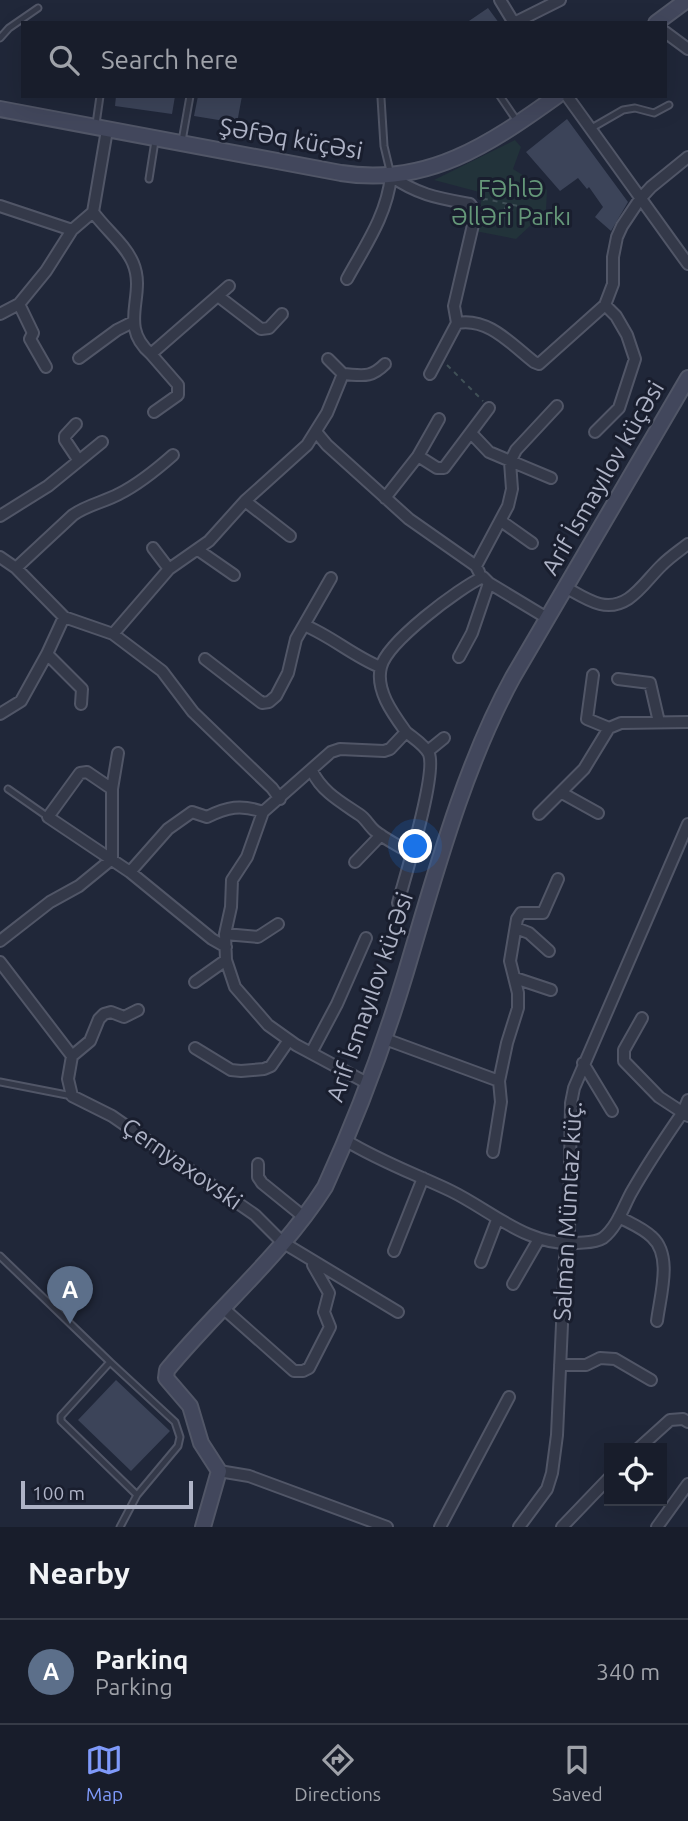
<!DOCTYPE html>
<meta charset="utf-8">
<style>
body{margin:0;font-family:Ubuntu,sans-serif;background:#212633;color:#f1f3f6}
.controls{position:absolute;right:21px;bottom:21px;display:grid;overflow:hidden;border-radius:0px;box-shadow:0 7px 28px #0002}
.controls button{width:63px;height:63px;display:grid;place-items:center;padding:0;border:0;border-bottom:2px solid #363b47;background:#181d2b;color:#f1f3f6;font:35px sans-serif}
.scale{position:absolute;left:21px;bottom:18px;width:172px;box-sizing:border-box;padding-left:7px;border:4px solid #aeb3c6;border-top:0;font-size:19px;line-height:24px;white-space:nowrap;color:#aeb3c6;-webkit-text-stroke:5px #191e2e;paint-order:stroke}
.you{position:absolute;left:416px;top:847px;width:24px;height:24px;margin:-18px;border:5px solid #fff;border-radius:50%;background:#1a73e8;box-shadow:0 0 0 10px #1a73e833}
.badge{display:grid;place-items:center;width:46px;height:46px;border-radius:50%;background:#7f9afa;color:#fff;font-size:23px;font-weight:700}
.pin{position:absolute;translate:-50% -58px;filter:drop-shadow(0 2px 4px #0008)}
.pin::after{content:'';position:absolute;top:37px;width:24px;height:21px;background:inherit;clip-path:polygon(0 0,100% 0,50% 100%)}
.list{margin:0;padding:0;list-style:none}
h2{display:flex;justify-content:space-between;align-items:center;height:91px;margin:0;padding:0 28px;font-size:30px}
h2 small{font-size:23px;font-weight:400;color:#9fa2a9}
.list li{display:grid;grid-template-columns:46px 1fr auto;gap:21px;align-items:center;box-sizing:border-box;height:105px;padding:0 28px;border-top:2px solid #363b47}
.list b{display:block;font-size:26px;white-space:nowrap}
.list p{margin:0;font-size:23px;white-space:nowrap;color:#9fa2a9}
.list em{font-size:23px;font-style:normal;color:#9fa2a9}
.icon{flex:none;width:38px;height:38px;fill:none;stroke:currentColor;stroke-width:2;stroke-linecap:round;stroke-linejoin:round}
.map{position:relative;flex:none;width:688px;height:1527px;overflow:hidden}
.search{position:absolute;background:#181d2b;box-shadow:0 7px 28px #0002;left:21px;right:21px;top:21px;height:77px;display:flex;align-items:center;gap:18px;box-sizing:border-box;padding:0 24px;border-radius:0px;color:#9fa2a9;font-size:26px}
.sheet{height:196px;background:#181d2b}
nav{display:flex;justify-content:space-around;align-items:center;box-sizing:border-box;height:98px;border-top:2px solid #363b47;background:#181d2b;font-size:19px;color:#9fa2a9}
nav a{display:grid;justify-items:center;gap:4px}
nav .on{color:#7f9afa}
.map>svg:first-child{display:block}
.green{fill:#22333a}
.building{fill:#3c4459}
.lines{fill:none;stroke-linecap:round;stroke-linejoin:round}
.lane-casing{stroke:#515667;stroke-width:9}
.street-casing{stroke:#515667;stroke-width:14}
.secondary-casing{stroke:#515667;stroke-width:18}
.path{stroke:#405057;stroke-width:2;stroke-dasharray:5 5;stroke-linecap:butt}
.lane{stroke:#343949;stroke-width:5}
.street{stroke:#343949;stroke-width:10}
.secondary{stroke:#42475c;stroke-width:14}
.labels{text-anchor:middle;stroke-width:6;stroke-linejoin:round;paint-order:stroke}
.street-label{font-size:24px;fill:#aeb3c6;stroke:#191e2e}
.park-label{font-size:24px;fill:#659779;stroke:#191e2e}
</style>
<div class="map">
<svg width="688" height="1527" viewBox="0 0 688 1527">
<rect width="100%" height="100%" fill="#202739"/>
<path class="green" d="M515 140 521 147 513 169 547 190 546 211 516 239 475 231 483 193 434 180Z"/>
<path class="building" d="M488 8 499 23H466Z
M116 96H175L172 114 115 106Z
M198 96H242L237 123 194 116Z
M567 119 628 202 611 231 595 217 603 207 589 187 587 189 578 178 560 191 526 152Z
M116 1380 170 1431 131 1471 78 1420Z"/>
<g class="lines">
<g class="lane-casing">
<path id="lane" d="M0 38 9 28 38 8
M500 96 517 121
M381 98 384 146 390 171
M96 124 100 96
M590 129 623 110 635 108 654 113 669 105
M182 141 190 96
M149 179 155 141
M8 789 48 817
M0 1082 72 1096
M0 1256 110 1362 61 1416V1421L137 1495
M110 1362 175 1422 180 1437 178 1446 137 1495 120 1527"/>
</g>
<g class="street-casing">
<path id="street" d="M500 0 514 23
M514 23 560 0
M665 32 688 49
M567 96 688 264
M107 130 93 212C105 229 125 244 133 263 147 296 117 325 151 354L229 286
M0 206 72 230
M347 279C365 246 387 215 391 176 418 195 438 198 470 204L476 212 454 306 457 323
M218 296 261 329 269 328 282 314
M19 304 33 333 30 339 46 367
M0 314 19 304 46 271 72 230 93 212
M151 354 178 385V395L154 412
M79 358 117 330 133 322
M343 374C362 375 370 379 385 364
M430 374 457 323C488 317 511 344 534 362L539 364 605 305
M76 424 65 436V440L79 461
M595 432 619 408 635 359 627 335 616 316 605 305 613 284V257L617 237 622 226 640 199 651 187 688 157
M317 433 327 445 409 519 476 566
M471 433 489 452 551 478
M418 456 437 468H444L489 408
M385 498 418 456 439 419
M245 501 290 536
M0 516 48 486 102 442
M501 521 532 543
M153 548 169 569
M198 550 234 575
M0 557 16 568 64 617 113 634 162 671 193 712 272 788 280 799
M16 568 73 515C87 505 104 502 119 494 139 484 156 470 173 455
M479 572 476 566 508 506 512 489 510 462 516 450 557 406
M565 587C576 593 588 601 600 604 629 611 644 582 662 565 670 557 679 551 688 544
M304 625C331 636 353 656 380 667
M113 634 169 569 209 541 245 501 307 445 327 413 343 374 328 359
M47 654 82 689 81 704
M459 657 472 633 489 583
M205 659 262 703 269 702 276 696 288 673 296 639 331 578
M593 675 587 719 609 728
M618 679 650 683 659 722
M0 714 21 701 47 654 64 617
M428 751 444 738
M312 771C322 792 341 802 360 815 366 819 369 826 375 831 386 840 400 846 412 854
M112 789 87 772 80 773 48 817 130 872 212 939 226 947
M562 793 598 813
M539 814 584 769 609 728 621 723 688 722
M355 862 381 835
M130 872 168 829 192 812 207 817C227 807 241 804 263 812
M398 903C405 877 437 775 429 754 425 745 413 738 406 732
M516 928 529 933 549 951
M225 934 258 937 278 924
M0 941 50 902 79 886 112 859V789L118 753
M0 962 72 1056
M515 978 551 990
M195 982 226 960
M138 1010 124 1017 111 1012 104 1014 99 1019 90 1041 72 1056 68 1079 72 1096 112 1116 255 1215 282 1242 398 1312
M642 1018 624 1050V1061L659 1097 688 1116
M385 1039 499 1081
M195 1048 231 1070 241 1071 264 1069 271 1066 289 1040
M311 1053 337 1004 366 938
M583 1063 612 1111
M367 1083 296 1045 268 1025 235 987 226 960 225 934 231 907 232 880 247 857 263 812 331 752 340 749 384 751 390 749 406 732C393 714 375 690 381 667 387 642 459 588 483 577L489 583 547 618
M345 1140C379 1161 415 1174 451 1191 492 1211 528 1247 577 1243 586 1242 595 1243 603 1238 617 1227 623 1208 631 1193 647 1165 665 1138 683 1112L688 1100
M493 1152 501 1102 499 1081 507 1043 518 1008V993L510 961 517 919 521 913H543L558 879
M258 1164V1177L262 1183 304 1217
M619 1217C630 1223 643 1228 652 1237 673 1256 660 1296 657 1321
M394 1251 423 1178
M481 1262 497 1220
M513 1284 539 1239
M223 1308 294 1371H303L309 1368 330 1327 324 1312 329 1293 313 1265
M560 1365H586L600 1358 615 1359 651 1380
M639 1448 670 1420 683 1419 688 1422
M219 1471 249 1476 387 1527
M440 1527 509 1397
M519 1527 547 1489 552 1473 557 1435 565 1258 569 1232 571 1103 574 1088 688 824
M562 1527 609 1478
M657 1527 688 1484"/>
</g>
<g class="secondary-casing">
<path id="secondary" d="M656 23 687 0
M0 109 341 173C427 187 490 144 557 96
M203 1527 219 1471 201 1443 190 1406 166 1378 167 1370C218 1308 282 1255 325 1187 357 1117 384 1045 406 972 435 875 464 766 513 677L688 378"/>
</g>
<path class="path" d="M483 200 485 199 523 207
M504 212 507 203
M447 365 483 401"/>
<use href="#lane" class="lane"/>
<use href="#street" class="street"/>
<use href="#secondary" class="secondary"/>
</g>
<g class="labels">
<g class="street-label">
<text transform="translate(291 139) rotate(10)" y="8">Şəfəq küçəsi</text>
<text transform="translate(603 478) rotate(-60)" y="8">Arif İsmayılov küçəsi</text>
<text transform="translate(370 997) rotate(-71)" y="8">Arif İsmayılov küçəsi</text>
<text transform="translate(182 1164) rotate(35)" y="8">Çernyaxovski</text>
<text transform="translate(568 1211) rotate(-87)" y="8">Salman Mümtaz küç.</text>
</g>
<g class="park-label">
<text x="511" y="197">Fəhlə<tspan x="511" dy="28">Əlləri Parkı</tspan></text>
</g>
</g>
</svg>
<div class="controls">
<button><svg class="icon" aria-label="locate" viewBox="0 0 24 24"><circle cx="12" cy="12" r="6"/><path d="M12 2v4M12 18v4M2 12h4M18 12h4"/></svg></button>
</div>
<div class="scale">100 m</div>
<div class="you"></div>
<div class="pin badge" style="left:70px;top:1324px;background:#5c6f8a">A</div>
<div class="search"><svg class="icon" aria-label="search" viewBox="0 0 24 24"><circle cx="10" cy="10" r="6"/><path d="M15 15l6 6"/></svg>Search here</div>
</div>
<section class="sheet">
<h2>Nearby<small></small></h2>
<ul class="list">
<li><span class="badge" style="background:#5c6f8a">A</span><div><b>Parkinq</b><p>Parking</p></div><em>340 m</em></li>
</ul>
</section>
<nav>
<a class="on"><svg class="icon" aria-label="map" viewBox="0 0 24 24"><path d="M3 6l6-2 6 2 6-2v14l-6 2-6-2-6 2zM9 4v14M15 6v14"/></svg>Map</a>
<a><svg class="icon" aria-label="directions" viewBox="0 0 24 24"><path d="M12 3l9 9-9 9-9-9zM9 14v-3h6M13 9l2 2-2 2"/></svg>Directions</a>
<a><svg class="icon" aria-label="saved" viewBox="0 0 24 24"><path d="M7 4h10v16l-5-4-5 4z"/></svg>Saved</a>
</nav>
